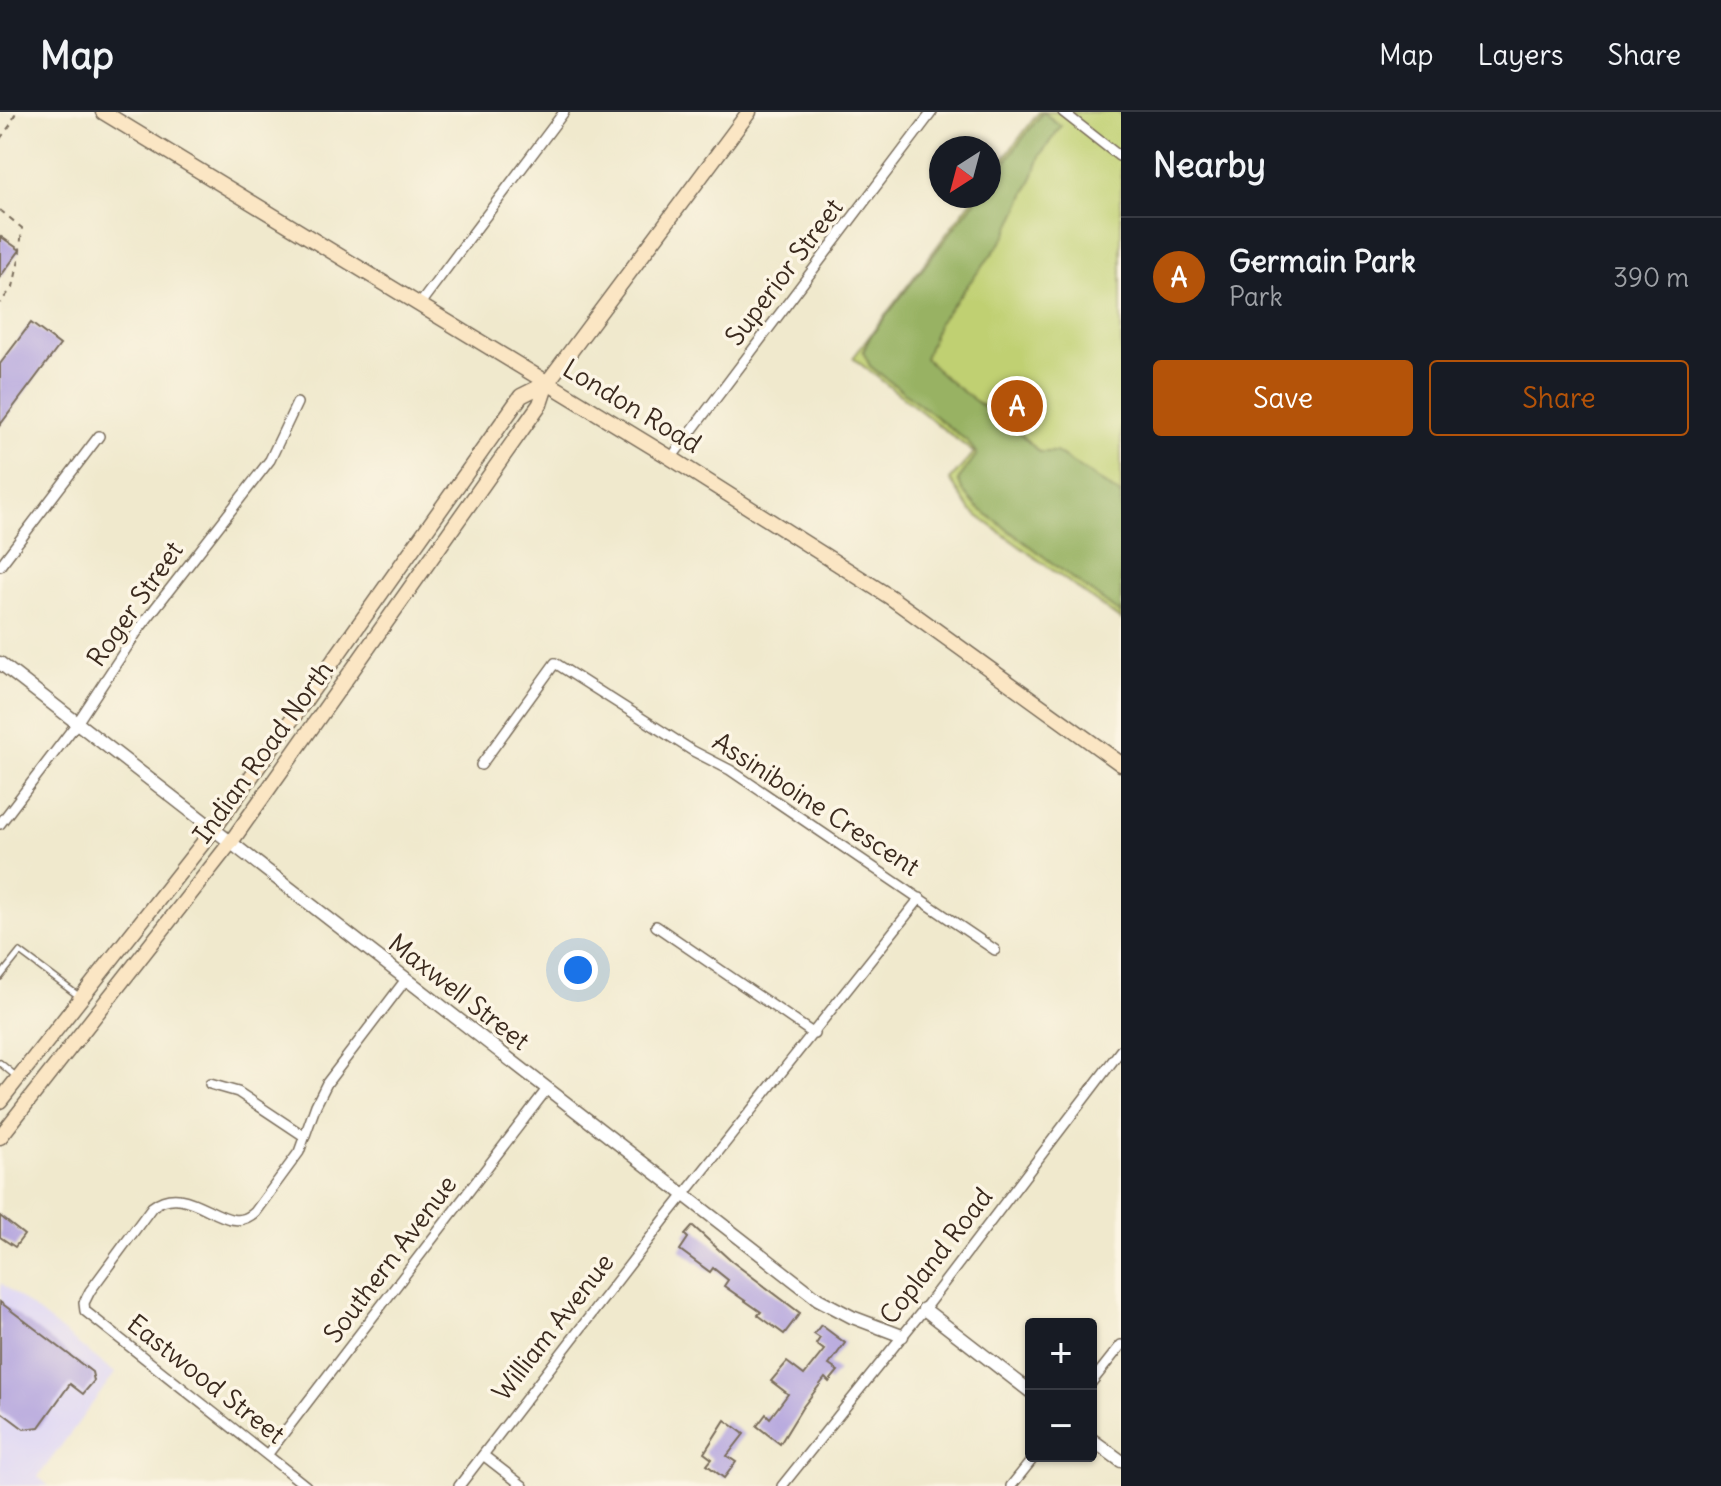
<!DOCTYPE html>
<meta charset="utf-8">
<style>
body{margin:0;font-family:Delius,sans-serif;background:#242831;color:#f1f3f6}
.controls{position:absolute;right:24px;bottom:24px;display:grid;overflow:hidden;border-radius:8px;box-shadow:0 2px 6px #0004}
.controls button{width:72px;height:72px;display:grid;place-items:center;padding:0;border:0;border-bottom:2px solid #363941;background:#171b24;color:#f1f3f6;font:40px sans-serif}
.compass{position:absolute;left:929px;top:24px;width:72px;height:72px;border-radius:50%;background:#171b24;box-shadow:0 2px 6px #0004;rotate:216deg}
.you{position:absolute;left:578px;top:858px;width:28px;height:28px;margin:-20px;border:6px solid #fff;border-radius:50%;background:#1a73e8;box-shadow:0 0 0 12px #1a73e833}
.badge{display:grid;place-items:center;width:52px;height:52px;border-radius:50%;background:#b45309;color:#fff;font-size:26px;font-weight:700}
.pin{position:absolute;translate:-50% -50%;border:4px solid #fff;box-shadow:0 2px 8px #0006}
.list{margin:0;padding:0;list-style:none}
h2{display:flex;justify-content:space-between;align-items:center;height:104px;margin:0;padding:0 32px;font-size:34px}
h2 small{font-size:26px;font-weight:400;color:#9ea1a6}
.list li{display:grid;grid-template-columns:52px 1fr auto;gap:24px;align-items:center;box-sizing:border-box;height:120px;padding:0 32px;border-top:2px solid #363941}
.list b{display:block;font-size:30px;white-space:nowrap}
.list p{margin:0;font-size:26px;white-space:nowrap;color:#9ea1a6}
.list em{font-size:26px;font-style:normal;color:#9ea1a6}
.actions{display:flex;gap:16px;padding:24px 32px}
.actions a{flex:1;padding:18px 0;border:2px solid #b45309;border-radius:8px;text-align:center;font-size:28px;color:#b45309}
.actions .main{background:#b45309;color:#fff}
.map{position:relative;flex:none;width:1121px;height:1374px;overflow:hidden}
header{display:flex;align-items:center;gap:48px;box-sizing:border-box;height:112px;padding:0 40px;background:#171b24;border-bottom:2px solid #363941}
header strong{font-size:38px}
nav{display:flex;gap:44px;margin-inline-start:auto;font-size:28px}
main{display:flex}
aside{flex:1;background:#171b24}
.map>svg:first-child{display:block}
.built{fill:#ddd5f6}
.green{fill:#c0d072;stroke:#7e7d48;stroke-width:2}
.forest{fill:#98b264;stroke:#6a6e41;stroke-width:2}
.building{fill:#b1a2de}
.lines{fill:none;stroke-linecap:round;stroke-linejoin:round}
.service-casing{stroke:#7a6d5b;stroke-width:8}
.minor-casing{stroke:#7a6d5b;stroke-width:12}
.tertiary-casing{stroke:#7a6d5b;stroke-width:15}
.secondary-casing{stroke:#7a6d5b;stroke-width:17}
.path{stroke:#7a6d5b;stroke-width:2;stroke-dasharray:6 6;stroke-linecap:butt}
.service{stroke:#fff;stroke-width:5}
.minor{stroke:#fff;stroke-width:9}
.tertiary{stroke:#fff;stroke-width:12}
.secondary{stroke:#fbe6c4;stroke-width:14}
.labels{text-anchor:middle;stroke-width:7;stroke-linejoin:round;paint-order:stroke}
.street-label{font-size:26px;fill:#3b2a1e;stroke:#fcf5e5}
</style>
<header>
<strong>Map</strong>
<nav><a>Map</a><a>Layers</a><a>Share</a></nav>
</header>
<main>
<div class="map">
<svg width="1121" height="1374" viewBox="0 0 1121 1374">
<rect width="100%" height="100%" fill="#fcf5e5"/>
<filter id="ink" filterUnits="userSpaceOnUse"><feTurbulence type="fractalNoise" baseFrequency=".0125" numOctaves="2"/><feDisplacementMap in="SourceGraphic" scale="16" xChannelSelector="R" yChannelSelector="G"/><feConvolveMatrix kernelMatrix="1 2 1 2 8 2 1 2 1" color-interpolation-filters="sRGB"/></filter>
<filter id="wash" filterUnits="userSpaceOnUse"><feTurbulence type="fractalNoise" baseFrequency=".006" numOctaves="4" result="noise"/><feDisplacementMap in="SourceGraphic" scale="32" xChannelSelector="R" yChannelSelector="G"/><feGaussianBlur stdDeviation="1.8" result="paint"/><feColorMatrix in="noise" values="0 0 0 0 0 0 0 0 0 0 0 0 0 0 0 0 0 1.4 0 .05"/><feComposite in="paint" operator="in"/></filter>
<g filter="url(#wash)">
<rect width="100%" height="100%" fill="#f0e9cd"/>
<path class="built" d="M1 1171 115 1261 38 1365 49 1374H0Z"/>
<path class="green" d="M1039 0H1121V508L971 399 950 368 974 341 853 246 975 84H989V66Z"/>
<path class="forest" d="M1043 0 1061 14 1040 44 1033 65 1006 124 939 210 925 246C958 283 1005 304 1039 340H1056L1121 383V502L977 395 963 379 958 368 977 342 967 329 870 254 863 240 870 225 979 84H989V71Z"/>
<g id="blocks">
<path class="building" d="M0 124 20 138 0 165Z
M31 211 60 233 0 313V252Z
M0 1104 24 1123 15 1135 0 1125Z
M693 1114 730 1148 800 1201 784 1222 758 1203 761 1200 724 1174 728 1168 713 1156 710 1160 680 1138 688 1126 685 1123Z
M0 1190 92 1260 94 1269 83 1282 70 1272 39 1315 24 1317 0 1299Z
M821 1213 845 1231 829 1253 838 1259 829 1270 825 1266 802 1296 780 1332 757 1314 766 1302 770 1306 788 1282 771 1269 787 1250 804 1263 824 1238 816 1232 820 1226 814 1222Z
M725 1308 744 1322 727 1344 736 1350 724 1366 707 1353 712 1347 704 1341Z"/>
</g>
</g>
<g filter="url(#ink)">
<use href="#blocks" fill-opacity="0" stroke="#7a6d5b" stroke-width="2"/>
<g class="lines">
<g class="service-casing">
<path id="service" d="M0 865 20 840 80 885
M0 951 18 966"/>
</g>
<g class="minor-casing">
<path id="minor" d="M1063 0 1119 44
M419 193 564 0
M671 346 932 0
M0 454 99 324
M481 653 555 551 693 639 730 658 995 838
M0 712 77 611 139 517 270 348 297 291
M656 814 814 922
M210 972 238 980 304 1024
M1091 1271 1121 1233
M267 1343 547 977
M483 1343 523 1374
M306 1374 85 1199 84 1191 90 1179 152 1095C191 1065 225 1129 255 1100L299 1040 316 993 327 971 407 866
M459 1374 664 1108 920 786
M782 1374 924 1197 1121 938
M1011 1374 1035 1344"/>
</g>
<g class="tertiary-casing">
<path id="tertiary" d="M0 551 818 1187 852 1205 902 1224
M924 1197 1031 1280
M1091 1327 1121 1349"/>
</g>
<g class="secondary-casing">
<path id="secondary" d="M103 0 671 346 890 485 1121 652
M0 989 214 717 521 284 547 271
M0 1025 231 730 540 292 547 271 749 0"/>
</g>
<path class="path" d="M0 27 11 12 16 0
M0 98 22 116 19 148 13 175 0 191"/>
<use href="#service" class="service"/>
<use href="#minor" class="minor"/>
<use href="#tertiary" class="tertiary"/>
<use href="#secondary" class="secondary"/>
</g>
</g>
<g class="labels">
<g class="street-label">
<text transform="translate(784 160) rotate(-53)" y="9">Superior Street</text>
<text transform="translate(632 294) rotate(31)" y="9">London Road</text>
<text transform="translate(135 492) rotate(-55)" y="9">Roger Street</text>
<text transform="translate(263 640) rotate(-54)" y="9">Indian Road North</text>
<text transform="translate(816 692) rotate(33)" y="9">Assiniboine Crescent</text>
<text transform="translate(459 880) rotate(38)" y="9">Maxwell Street</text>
<text transform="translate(936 1144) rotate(-52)" y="9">Copland Road</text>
<text transform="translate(390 1147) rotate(-53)" y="9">Southern Avenue</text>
<text transform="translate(553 1215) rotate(-52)" y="9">William Avenue</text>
<text transform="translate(206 1267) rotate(38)" y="9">Eastwood Street</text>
</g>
</g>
</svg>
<div class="controls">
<button>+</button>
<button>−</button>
</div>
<svg class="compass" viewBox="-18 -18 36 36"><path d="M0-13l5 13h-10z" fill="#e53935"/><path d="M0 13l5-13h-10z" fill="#9ea1a6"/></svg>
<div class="you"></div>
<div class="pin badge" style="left:1017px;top:294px">A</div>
</div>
<aside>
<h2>Nearby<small></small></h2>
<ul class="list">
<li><span class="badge">A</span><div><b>Germain Park</b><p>Park</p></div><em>390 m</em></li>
</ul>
<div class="actions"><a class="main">Save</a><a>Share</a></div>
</aside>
</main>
